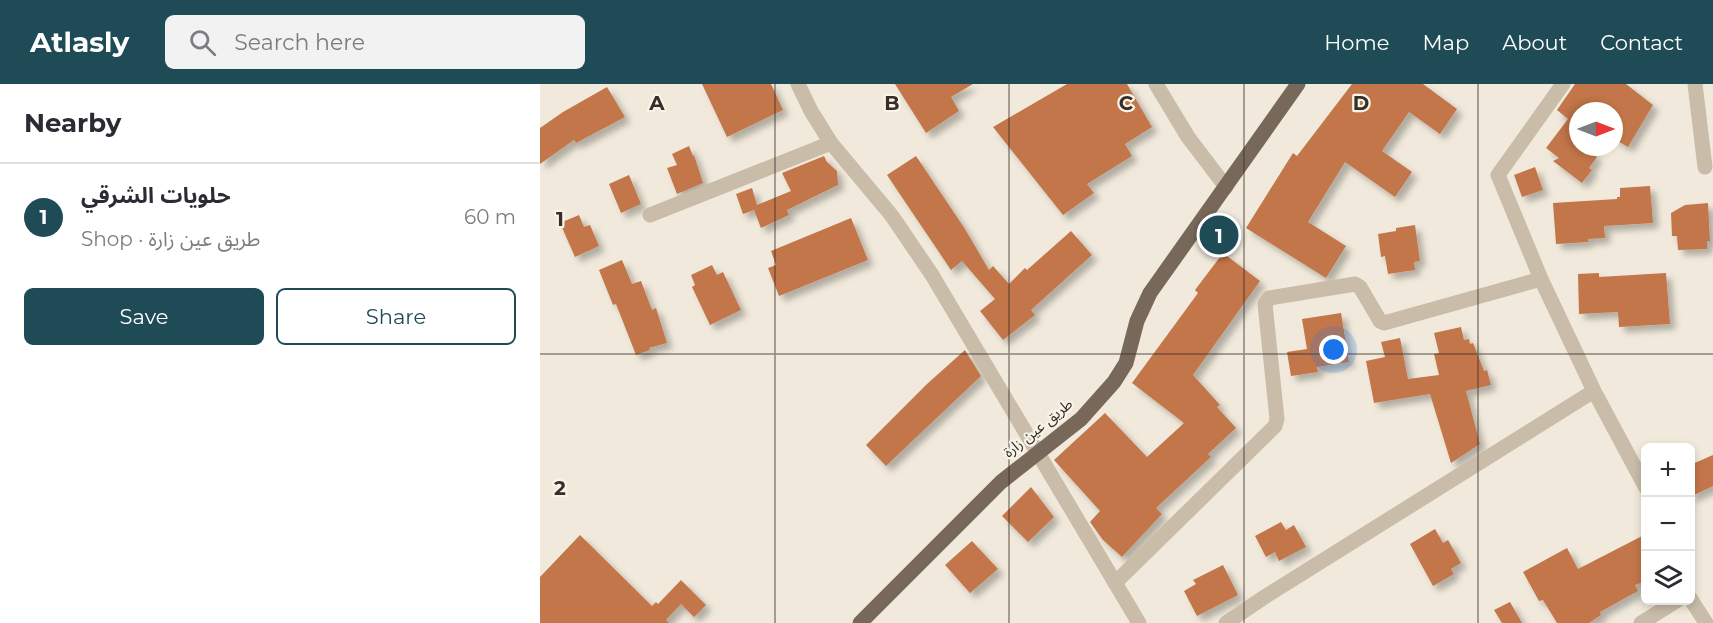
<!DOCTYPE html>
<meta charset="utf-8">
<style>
body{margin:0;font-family:Montserrat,"Noto Sans Arabic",sans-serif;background:#f2f2f3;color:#2b2b33}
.controls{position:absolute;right:18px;bottom:18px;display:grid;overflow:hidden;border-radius:9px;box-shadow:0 3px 9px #0003}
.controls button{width:54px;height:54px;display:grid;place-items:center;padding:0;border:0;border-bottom:2px solid #e1e1e2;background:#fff;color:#2b2b33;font:30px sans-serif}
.compass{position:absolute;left:1029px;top:18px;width:54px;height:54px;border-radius:50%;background:#fff;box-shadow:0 3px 9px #0003;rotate:90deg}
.you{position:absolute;left:794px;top:266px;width:21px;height:21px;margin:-15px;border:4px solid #fff;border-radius:50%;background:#1a73e8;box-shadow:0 0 0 9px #1a73e833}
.badge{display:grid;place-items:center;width:39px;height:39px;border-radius:50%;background:#1f4b57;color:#fff;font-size:20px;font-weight:700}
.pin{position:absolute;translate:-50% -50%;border:3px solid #fff;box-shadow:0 2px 6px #0006}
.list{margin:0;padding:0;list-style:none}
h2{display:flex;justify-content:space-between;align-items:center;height:78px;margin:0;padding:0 24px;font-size:26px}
h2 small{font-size:20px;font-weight:400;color:#7c7c81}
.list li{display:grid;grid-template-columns:39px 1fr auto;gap:18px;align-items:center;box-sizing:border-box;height:108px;padding:0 24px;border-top:2px solid #e1e1e2}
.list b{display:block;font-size:22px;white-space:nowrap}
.list p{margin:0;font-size:20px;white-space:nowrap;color:#7c7c81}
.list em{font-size:20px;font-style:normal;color:#7c7c81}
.actions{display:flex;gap:12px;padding:18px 24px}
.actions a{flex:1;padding:14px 0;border:2px solid #1f4b57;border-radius:9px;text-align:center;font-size:21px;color:#1f4b57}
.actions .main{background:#1f4b57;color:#fff}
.icon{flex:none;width:33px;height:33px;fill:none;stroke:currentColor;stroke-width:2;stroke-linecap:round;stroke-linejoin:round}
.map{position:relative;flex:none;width:1173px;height:539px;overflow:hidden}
header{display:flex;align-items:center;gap:36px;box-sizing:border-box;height:84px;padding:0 30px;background:#1f4b57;color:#fff}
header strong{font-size:28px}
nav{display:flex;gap:33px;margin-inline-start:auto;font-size:21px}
.search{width:420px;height:54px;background:#f2f2f3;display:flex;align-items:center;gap:15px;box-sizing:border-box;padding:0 21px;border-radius:9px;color:#7c7c81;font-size:22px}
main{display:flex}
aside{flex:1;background:#fff}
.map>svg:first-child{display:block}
.building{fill:#c37649;filter:url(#shadow)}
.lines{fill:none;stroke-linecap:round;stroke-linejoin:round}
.minor{stroke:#c9bca8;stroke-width:15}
.primary{stroke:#78685a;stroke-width:15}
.grid{fill:none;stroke:#362e28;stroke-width:1.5;stroke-opacity:0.55}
.labels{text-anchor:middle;stroke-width:4.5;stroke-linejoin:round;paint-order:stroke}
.street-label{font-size:15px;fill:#362e28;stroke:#f9f4e8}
.grid-label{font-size:20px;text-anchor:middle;font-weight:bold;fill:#362e28;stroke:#f9f4e8;stroke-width:4.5;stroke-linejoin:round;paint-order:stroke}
</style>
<header>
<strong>Atlasly</strong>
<div class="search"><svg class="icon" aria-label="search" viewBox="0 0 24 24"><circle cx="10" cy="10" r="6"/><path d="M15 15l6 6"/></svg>Search here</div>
<nav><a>Home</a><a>Map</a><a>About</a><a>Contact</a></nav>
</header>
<main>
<aside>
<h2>Nearby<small></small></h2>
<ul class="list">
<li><span class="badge">1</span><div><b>حلويات الشرقي</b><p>Shop · طريق عين زارة</p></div><em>60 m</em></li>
</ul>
<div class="actions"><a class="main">Save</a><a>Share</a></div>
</aside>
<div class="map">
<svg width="1173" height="539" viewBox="0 0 1173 539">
<defs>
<filter id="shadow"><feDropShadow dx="5.5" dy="5.5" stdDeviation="3" flood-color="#0004"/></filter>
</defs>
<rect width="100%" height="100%" fill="#f1eadc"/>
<path class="building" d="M162 0H231L243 26 187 53Z
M355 0H433L411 13 419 27 386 49Z
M527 0H587L612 43 585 60 592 72 547 100 554 109 523 131 453 43Z
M812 0H883L917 25 900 50 869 28 842 67 872 88 855 113 805 78 768 138 806 162 786 194 706 144 753 69 757 72Z
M1035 0H1086L1113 21 1088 63 1076 56V53L1074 56V27H1038V63H1043L1057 73 1049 84 1052 86 1042 99 1013 77 1019 74 1006 64 1028 35 1017 26Z
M67 3 85 33 36 59 34 56 0 80V44L23 28Z
M149 62 153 72 154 71 163 99 137 110 127 84 137 81 132 70Z
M284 72 287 78 297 87 298 101 247 126 249 131 221 144 214 126 203 130 196 110 212 104 217 121 251 107 242 89Z
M376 72 425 145 449 186 453 182 469 200 485 184 487 186 531 147 552 171 491 226 495 231 463 256 440 227 455 215 422 177 411 186 347 91Z
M995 83 1003 106 982 113 974 91Z
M89 91 101 120 81 129 69 100Z
M1110 102 1113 139 1064 142 1065 154 1048 155V158L1016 160 1013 119 1077 115V113H1080V104Z
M1168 119 1170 157H1167V165L1138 166 1137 152H1132L1131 129 1145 121Z
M39 131 44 143 50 141 59 162 35 173 20 139Z
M311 134 328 176 239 212 228 184 236 181 231 167Z
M875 141 880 177 874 178 875 186 848 190 845 172 841 173 838 150 856 147V144Z
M683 169 720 197 653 291 680 321 677 323 696 344 668 370 671 373 616 424 622 430 582 473 563 456 550 438 560 427 514 376 565 329 607 373 644 339 592 299 658 209 655 206Z
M82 176 92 200 101 197 112 226 116 224 127 259 109 264 110 266 96 271 76 220 73 221 59 186Z
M172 181 177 191 183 188 201 226 170 241 152 203 155 201 151 191Z
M1059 189V193L1126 189 1130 240 1079 243 1078 228 1039 230 1038 190Z
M801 229 809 278 777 283 778 288 751 292 747 268 767 265 762 235Z
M921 243 924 256 929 255 930 260 933 259 944 287 947 286 951 301 926 307 940 360 911 379 890 310 834 319 826 277 845 273 841 258 860 254 868 295 899 291 894 270 899 269 894 249Z
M425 266 441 292 346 382 326 361 387 300Z
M1173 371V402L1150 413V381Z
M491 403 514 433 488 458 462 432Z
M741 438 746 446 754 441 766 463 739 477 735 468 726 473 715 452Z
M895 445 903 459 908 456 921 479 911 485 914 490 893 502 870 460Z
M1106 450V497L1095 501 1098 507 1060 528 1061 531 1049 539H1017L1003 516 999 517 983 488 1027 464 1038 485Z
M40 451 112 522 116 518 118 520 141 496 166 521 154 533 141 520 126 536 129 539H0V493Z
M432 457 458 485 430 509 405 481Z
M683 481 698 511 657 532 644 507 656 500 653 496Z
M970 518 982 539H962L954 526Z"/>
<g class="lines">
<path class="minor" d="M258 0 271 27 291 59 352 132 392 191 599 539
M616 0 648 53 686 103
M1023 0 958 91 1001 195 1054 307 1106 404
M1155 0 1165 83
M110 131 291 59
M575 499 735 342 737 335 725 220 729 214 815 200 820 203 840 237 844 239 1001 195
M1150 514 1166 539
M686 539 726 512 1054 307
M1101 539 1138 516"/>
<path class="primary" d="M320 539 461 398 541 335 574 298 586 279 597 237 610 209 758 0"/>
</g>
<path class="grid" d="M235 0V539M469 0V539M704 0V539M938 0V539M0 270H1173"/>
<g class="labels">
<g class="street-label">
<text transform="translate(498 344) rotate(-39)" y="5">طريق عين زارة</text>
</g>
</g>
<g class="grid-label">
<text x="117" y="26">A</text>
<text x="352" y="26">B</text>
<text x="586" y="26">C</text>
<text x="821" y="26">D</text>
<text x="20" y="142">1</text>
<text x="20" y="411">2</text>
</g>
</svg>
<div class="controls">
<button>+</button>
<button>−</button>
<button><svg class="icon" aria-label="layers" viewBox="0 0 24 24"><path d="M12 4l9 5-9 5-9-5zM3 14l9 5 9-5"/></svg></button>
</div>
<svg class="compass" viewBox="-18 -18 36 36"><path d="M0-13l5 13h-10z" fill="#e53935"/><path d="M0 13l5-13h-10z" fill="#7c7c81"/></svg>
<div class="you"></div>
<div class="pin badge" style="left:679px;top:151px">1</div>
</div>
</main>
